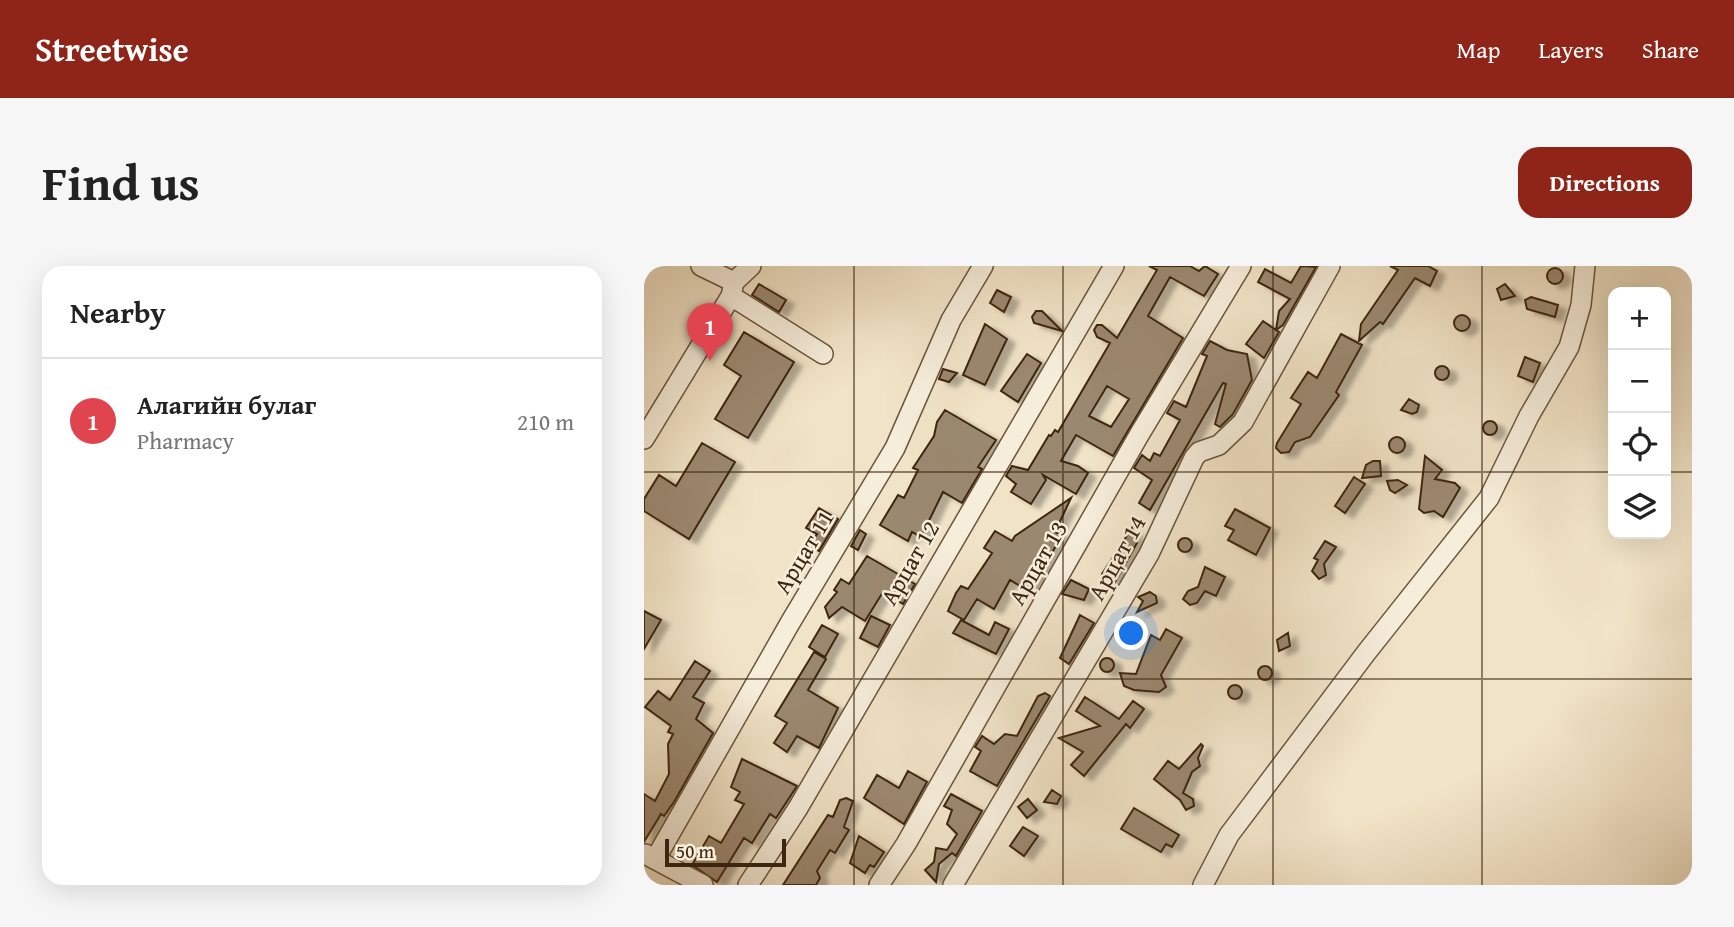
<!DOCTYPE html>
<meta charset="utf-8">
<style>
body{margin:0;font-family:"Gentium Book Plus",serif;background:#f6f6f6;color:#222}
.controls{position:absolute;right:21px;top:21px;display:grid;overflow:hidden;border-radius:14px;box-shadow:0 7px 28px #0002}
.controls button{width:63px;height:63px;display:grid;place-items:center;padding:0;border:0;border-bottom:2px solid #e0e0e0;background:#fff;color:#222;font:35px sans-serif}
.scale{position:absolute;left:21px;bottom:18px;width:121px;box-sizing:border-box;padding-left:7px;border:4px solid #3d2610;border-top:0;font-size:19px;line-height:24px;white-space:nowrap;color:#3d2610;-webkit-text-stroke:5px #f6eddb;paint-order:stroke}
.you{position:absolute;left:488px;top:368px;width:24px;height:24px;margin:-18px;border:5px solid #fff;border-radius:50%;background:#1a73e8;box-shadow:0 0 0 10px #1a73e833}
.badge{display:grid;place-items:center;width:46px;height:46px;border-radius:50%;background:#8f2418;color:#fff;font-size:23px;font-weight:700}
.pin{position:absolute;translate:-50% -58px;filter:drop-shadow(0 2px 4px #0008)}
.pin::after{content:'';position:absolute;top:37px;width:24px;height:21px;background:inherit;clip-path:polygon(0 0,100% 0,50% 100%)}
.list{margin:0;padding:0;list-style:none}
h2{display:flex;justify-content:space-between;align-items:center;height:91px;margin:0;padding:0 28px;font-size:30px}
h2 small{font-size:23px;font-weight:400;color:#767676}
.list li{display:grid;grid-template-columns:46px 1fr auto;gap:21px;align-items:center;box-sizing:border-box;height:126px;padding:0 28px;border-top:2px solid #e0e0e0}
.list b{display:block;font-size:26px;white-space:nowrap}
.list p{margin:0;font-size:23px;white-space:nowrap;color:#767676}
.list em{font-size:23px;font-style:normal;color:#767676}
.icon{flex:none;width:38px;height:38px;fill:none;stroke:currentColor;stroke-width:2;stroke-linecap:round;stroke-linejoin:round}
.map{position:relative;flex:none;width:1048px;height:619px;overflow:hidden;border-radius:21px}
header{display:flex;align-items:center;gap:42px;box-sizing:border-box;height:98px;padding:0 35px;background:#8f2418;color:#fff}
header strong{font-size:33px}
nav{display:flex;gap:38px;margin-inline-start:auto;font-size:24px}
.intro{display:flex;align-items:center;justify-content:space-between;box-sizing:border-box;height:168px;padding:0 42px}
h1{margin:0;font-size:49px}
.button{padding:18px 32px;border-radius:21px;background:#8f2418;color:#fff;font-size:24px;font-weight:700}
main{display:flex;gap:42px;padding:0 42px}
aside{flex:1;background:#fff;border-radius:21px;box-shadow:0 7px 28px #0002}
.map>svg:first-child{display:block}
.building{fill:#9b886f;stroke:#3d2610;stroke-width:2;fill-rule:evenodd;filter:url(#shadow)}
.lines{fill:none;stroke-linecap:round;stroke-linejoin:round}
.minor-casing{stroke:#6a553e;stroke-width:22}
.minor{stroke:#f6eddb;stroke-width:19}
.grid{fill:none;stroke:#3d2610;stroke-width:2;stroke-opacity:0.55}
.labels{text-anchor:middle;stroke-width:5;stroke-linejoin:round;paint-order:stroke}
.street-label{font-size:24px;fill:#3d2610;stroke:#f6eddb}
</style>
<header>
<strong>Streetwise</strong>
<nav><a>Map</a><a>Layers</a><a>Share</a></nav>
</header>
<div class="intro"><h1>Find us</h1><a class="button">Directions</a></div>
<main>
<aside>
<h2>Nearby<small></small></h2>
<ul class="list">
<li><span class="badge" style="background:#e0444e">1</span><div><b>Алагийн булаг</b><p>Pharmacy</p></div><em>210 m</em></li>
</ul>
</aside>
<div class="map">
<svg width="1048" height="619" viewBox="0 0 1048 619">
<defs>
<filter id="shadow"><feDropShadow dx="8" dy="4.5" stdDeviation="2" flood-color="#0004"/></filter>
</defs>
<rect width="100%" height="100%" fill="#f1e3c7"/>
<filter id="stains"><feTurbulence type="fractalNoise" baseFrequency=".00286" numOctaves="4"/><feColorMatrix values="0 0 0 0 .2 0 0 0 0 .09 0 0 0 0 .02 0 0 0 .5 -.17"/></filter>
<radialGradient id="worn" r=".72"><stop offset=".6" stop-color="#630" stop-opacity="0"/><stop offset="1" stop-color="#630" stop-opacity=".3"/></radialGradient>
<path class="building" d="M505 0H546L555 5 561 0 574 8 560 30 526 11 504 50 539 72 469 190 432 169 417 195 434 200 444 207 432 228 399 209 402 214 387 238 367 226 372 218 362 210 368 200 384 204 405 169 407 170 411 164 414 166 466 77 453 71 450 64 453 59H458L473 72 513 4ZM463 120 485 133 467 161 445 150Z
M657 0 672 1 639 59 632 64 635 66 620 92 602 78 619 55 632 64 635 45 646 33 614 16 621 3 647 17Z
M746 0H784L793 5 786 20 771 12 739 58 736 56 715 75 717 58 754 4Z
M903 10a8 8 0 1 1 16 0a8 8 0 1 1-16 0Z
M115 18 142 34 135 46 108 29Z
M861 18 871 30 857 34 853 23Z
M353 24 367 31 360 46 346 37Z
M887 31 914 39 911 51 883 43 881 34Z
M392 45H398L418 65 390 57 388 51Z
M810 57a8 8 0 1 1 16 0a8 8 0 1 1-16 0Z
M341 58 363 73 341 119 319 109Z
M100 66 150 96 104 172 71 153 97 110 80 99Z
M697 68 718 79 692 126 695 129 666 171 651 176 645 186 637 187 632 182 633 177 657 138 647 132 664 106 673 112Z
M566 75 583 84 603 88 608 114 589 148 576 161 571 158 582 118 579 117 506 244 495 237 508 214 490 202 498 189 506 195 510 187 516 190 536 154 523 147 530 135 542 141 563 90 558 88Z
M383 88 397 97 374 136 357 125Z
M881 91 896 97 889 116 874 110Z
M791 107a7 7 0 1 1 14 0a7 7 0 1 1-14 0Z
M299 103 313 107 305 116 295 113Z
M765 133 775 139 773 146 768 148 757 144Z
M301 144 352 174 334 201 338 203 318 237 299 226 277 271 268 266 264 275 236 259 254 229 260 232 274 204 269 202 290 170 293 156Z
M839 162a7 7 0 1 1 14 0a7 7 0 1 1-14 0Z
M745 179a8 8 0 1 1 16 0a8 8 0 1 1-16 0Z
M58 177 91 196 45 273 0 245V233L15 209 32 220Z
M781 190 798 204 791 213 811 217 816 222 799 251 790 245 780 247 775 243Z
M729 195H736L737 210 718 212 722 199Z
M710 211 721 218 701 247 691 240Z
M754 214 763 219 751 227 746 224 743 215Z
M427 232 411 266 418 269 386 326 366 314 350 343 333 333 320 354 304 345 312 327 317 320 324 323 348 287 340 282 351 265 368 275 371 270Z
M175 242 194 253 175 285 166 279 173 268 162 262Z
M591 243 626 262 612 289 584 274 590 264 581 260Z
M488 262 493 277 471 316 458 308Z
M216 264 222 268 214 284 207 280Z
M534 279a7 7 0 1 1 14 0a7 7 0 1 1-14 0Z
M681 275 692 281 680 298 682 309 675 313 668 305 674 294 670 292Z
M223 290 271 318 259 338 239 326 221 355 198 341 185 352 181 341 193 326 190 324 197 313 205 318Z
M561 301 581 311 572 330 561 325 553 337 546 339 539 333 544 325 554 321Z
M427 314 445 323 440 334 418 328Z
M506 326 512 330 513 337 493 346 499 335 494 331Z
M0 345 17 354 0 383Z
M436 349 450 357 425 398 416 392Z
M227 350 246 359 234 381 216 372Z
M317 354 345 369 351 356 365 363 352 388 309 367Z
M178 359 194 368 181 391 165 381Z
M522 363 538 372 517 409 522 421 515 426 490 424 480 420 476 407 492 408 507 369 516 374Z
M644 367 646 380 635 385 633 374Z
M170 386 182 393 164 424 194 442 175 482 153 470 143 486 130 477 143 457 131 450Z
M456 399a7 7 0 1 1 14 0a7 7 0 1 1-14 0Z
M51 395 66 405 49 431 60 437 52 453 69 467 30 536 20 550 17 548 0 576V528L11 535 25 508 24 478 29 468 24 466 27 460 1 441 14 425 26 434Z
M614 407a7 7 0 1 1 14 0a7 7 0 1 1-14 0Z
M584 426a7 7 0 1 1 14 0a7 7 0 1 1-14 0Z
M401 427 406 430 353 520 326 505 337 485 331 481 338 470 350 478 361 468 373 470 394 430Z
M441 431 475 453 489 435 500 443 486 462 482 458 440 510 427 499 439 486 415 472 456 460 432 445Z
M557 478 559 480 554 492 556 500 548 506 539 527 549 533 550 540 542 544 536 534 510 513 524 495 535 503Z
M98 493 153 520 132 552 126 548 108 577 100 572 73 616 48 599 65 570 77 577 100 538 91 534 96 526 87 521Z
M264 505 283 516 260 558 220 532 233 509 255 522Z
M408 524 417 530 413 538 400 536Z
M307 528 338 545 312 590 308 587 295 598 292 616 281 604 290 596 292 582 303 584 313 568 303 558 308 544 300 540Z
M202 532 209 535 200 561 205 564 191 587 186 584 173 605 176 612 172 619H139L184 549 189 551 196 534Z
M384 533 393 544 383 552 374 541Z
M490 542 535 569 528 581 522 578 517 586 477 563Z
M379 561 394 570 380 590 366 580Z
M215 570 240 586 230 601 226 599 221 607 206 597Z"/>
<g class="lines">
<g class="minor-casing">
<path id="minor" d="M57 0 90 16
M87 30 179 88
M0 173 87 30 90 16 107 0
M1 588 59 619
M12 592 146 357 251 182 307 54 339 0
M104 619 154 542 470 0
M235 619 262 578 495 169 597 0
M309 619 505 288 550 192 555 186 575 179 599 156 686 0
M559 619 585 569 722 387 845 232 885 150 925 81 937 39 941 0"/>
</g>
<use href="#minor" class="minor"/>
</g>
<path class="grid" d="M210 0V619M419 0V619M629 0V619M838 0V619M0 206H969M1022 206H1048M0 413H1048"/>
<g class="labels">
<g class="street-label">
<text transform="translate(160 286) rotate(-59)" y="8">Арцат 11</text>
<text transform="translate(473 292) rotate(-61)" y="8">Арцат 14</text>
<text transform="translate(266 297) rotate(-60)" y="8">Арцат 12</text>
<text transform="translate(394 297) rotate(-60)" y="8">Арцат 13</text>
</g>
</g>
<rect width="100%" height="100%" filter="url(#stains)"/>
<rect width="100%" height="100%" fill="url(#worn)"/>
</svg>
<div class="controls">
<button>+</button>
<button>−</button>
<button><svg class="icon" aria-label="locate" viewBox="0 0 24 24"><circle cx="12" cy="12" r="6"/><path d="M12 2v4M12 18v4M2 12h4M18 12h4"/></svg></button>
<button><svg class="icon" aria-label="layers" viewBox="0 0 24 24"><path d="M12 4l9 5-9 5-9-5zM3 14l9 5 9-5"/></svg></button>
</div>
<div class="scale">50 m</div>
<div class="you"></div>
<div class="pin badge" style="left:66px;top:95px;background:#e0444e">1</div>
</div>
</main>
